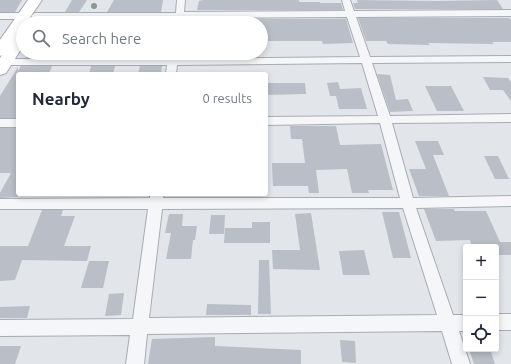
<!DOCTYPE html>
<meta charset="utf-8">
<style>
body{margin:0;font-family:Ubuntu,sans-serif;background:#f2f2f3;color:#1f2937}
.controls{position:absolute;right:12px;bottom:12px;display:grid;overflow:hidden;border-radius:4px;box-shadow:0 2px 6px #0003}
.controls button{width:36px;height:36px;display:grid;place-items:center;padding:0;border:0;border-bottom:1px solid #e0e1e3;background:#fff;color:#1f2937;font:20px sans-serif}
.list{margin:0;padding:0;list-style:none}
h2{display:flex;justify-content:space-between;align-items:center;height:52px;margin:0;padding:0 16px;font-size:17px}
h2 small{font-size:13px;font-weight:400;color:#747a83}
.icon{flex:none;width:22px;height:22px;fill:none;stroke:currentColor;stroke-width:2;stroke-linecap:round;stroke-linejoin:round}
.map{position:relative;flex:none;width:511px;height:364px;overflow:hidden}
.search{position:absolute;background:#fff;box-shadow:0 2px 6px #0003;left:16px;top:16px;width:252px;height:44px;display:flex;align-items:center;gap:10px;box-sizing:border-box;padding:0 14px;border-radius:22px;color:#747a83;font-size:15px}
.panel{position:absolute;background:#fff;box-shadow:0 2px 6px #0003;left:16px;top:72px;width:252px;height:124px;border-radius:4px}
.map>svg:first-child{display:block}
.building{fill:#babec6}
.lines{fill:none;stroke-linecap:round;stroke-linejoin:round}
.minor-casing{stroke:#a7acb4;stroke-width:2}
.primary-casing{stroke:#a2a9b5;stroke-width:2}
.minor{fill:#f5f6f8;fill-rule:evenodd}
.primary{fill:#fff;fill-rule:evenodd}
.tree{fill:#889a89}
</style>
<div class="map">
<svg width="511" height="364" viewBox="0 0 511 364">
<rect width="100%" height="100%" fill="#e2e5ea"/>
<path class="building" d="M0 0H22L15 12H0Z
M72 0H87L79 12H65Z
M114 0H163L161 12H107Z
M203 0H299V2H320V3H341L343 10H197L199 1Z
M357 0 436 1 497 0 503 9H355L353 3H358Z
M358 18H509L511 20V42H492L494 44 428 43 430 45 388 44 386 41H366Z
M196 19H346L353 43 323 44 322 41H261V23H195Z
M103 20H160L159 23H101Z
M29 53H59L57 58H26Z
M97 53H119L118 58H95Z
M143 53H165L164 58H142Z
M21 66H52L49 74H18V118H0V96L18 67V71Z
M91 66H115L113 74H89Z
M140 66H162L161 74H138Z
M377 74 390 75 396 100 408 99 413 111 390 112Z
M483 77 508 78 511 82V101L503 90H490Z
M338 82 340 89 361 88 367 109H339L336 96H330L327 83Z
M266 83H305L306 94 266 95Z
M425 86H451L464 111H437Z
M290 126H336L340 145 381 144 393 190H368L369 193H352L347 169 316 170 319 193H309L308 186H273L272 163H305L302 139H291Z
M0 128H18V197L0 198V193L11 173H0Z
M415 141H438L444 155H433L449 196H419L409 169H426Z
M484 156H498L509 179H495Z
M424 209H454L455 211H486L500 242H511V255H496V247H472L470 240 436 241Z
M42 210H63L61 216H75L64 246H91L87 261 22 260 15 280 0 281V246H28Z
M382 212H399L411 258H393Z
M311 213 320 270 273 269 272 250H300L295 214Z
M169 214H183L182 226H197L195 240H193L191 259H166L171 233H165Z
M211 215H225L224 234H209Z
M252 222H270V243H224L225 228H252Z
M364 250 370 275H343L339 251Z
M259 260H269L271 314H258Z
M89 261H109L103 288H81Z
M124 293 121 315 105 316 109 294Z
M207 304 251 305V315H206Z
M30 306 27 318H0V307Z
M215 337V346L301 350V364H148L152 339Z
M340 340 355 341 356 363 342 362Z
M0 346H21L15 364H0Z
M469 349H490L495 364H474Z"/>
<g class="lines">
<g class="minor-casing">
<path id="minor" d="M177 0H185L184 12 345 11 342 0H350L354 11 511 10V16L356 17 370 57 511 56V62L372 63 390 116 511 114V122L392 123 413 198 511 196V206L416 208 453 315H466V331H459L470 364H452L442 331 147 334 144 364H126L130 335 0 336V320L133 319 148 209H0V199L150 198V194H164L163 198H400L380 123 266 125V117L378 116 362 63 177 65 176 74H166L167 65H5L0 62 5 59H168L169 53H179L178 59 360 57 347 17 184 18 182 23H176L175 21V18L35 19 31 16 35 13H176ZM403 208 437 315 149 318 162 209Z
M0 13H24L28 16 24 19H0Z
M0 119H18V127H0Z
M496 314H511V330H496Z"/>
</g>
<g class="primary-casing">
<path id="primary" d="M28 0H42L26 23H23V28L16 38 23 39V46L6 73 0 75V58L2 55 0 56V40Z"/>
</g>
<use href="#minor" class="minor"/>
<use href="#primary" class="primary"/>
</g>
<circle class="tree" cx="94" cy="6" r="3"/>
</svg>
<div class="controls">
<button>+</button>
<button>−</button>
<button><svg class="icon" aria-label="locate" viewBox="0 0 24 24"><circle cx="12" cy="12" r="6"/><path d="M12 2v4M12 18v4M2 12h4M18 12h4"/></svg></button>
</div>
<div class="search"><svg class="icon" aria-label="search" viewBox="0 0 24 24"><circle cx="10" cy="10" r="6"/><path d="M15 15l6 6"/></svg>Search here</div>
<section class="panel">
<h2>Nearby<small>0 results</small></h2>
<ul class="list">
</ul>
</section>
</div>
